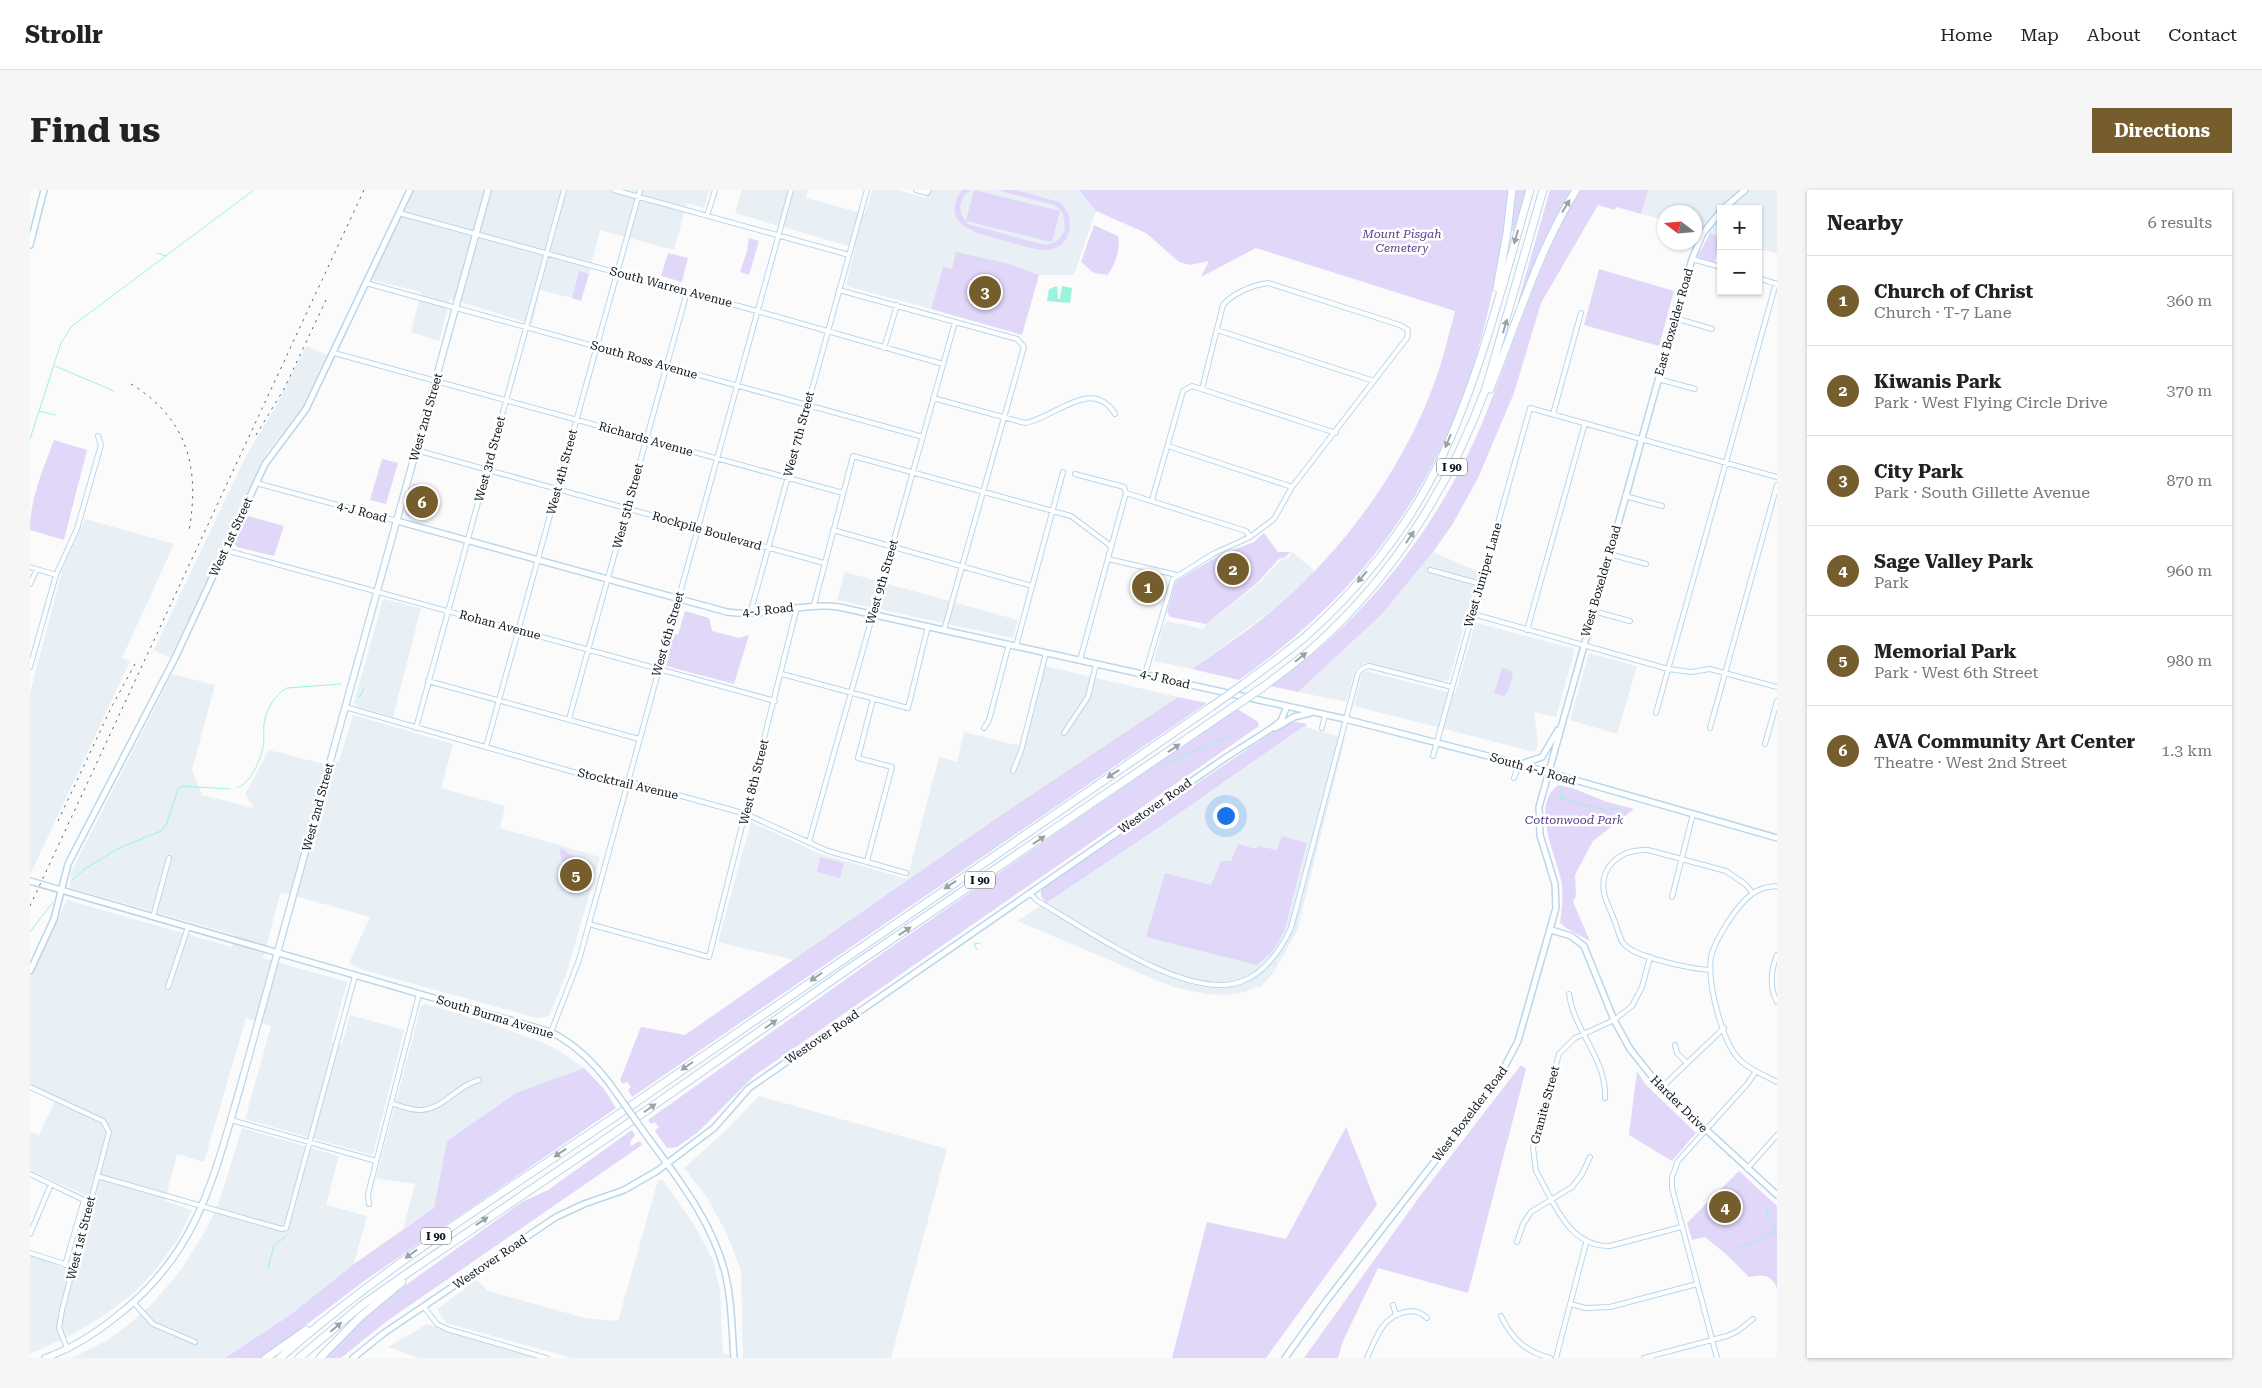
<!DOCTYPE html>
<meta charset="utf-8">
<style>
body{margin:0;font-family:"Roboto Serif",serif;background:#f6f6f6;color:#222}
.controls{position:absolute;right:15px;top:15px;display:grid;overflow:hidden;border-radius:0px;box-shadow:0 1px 4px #0004}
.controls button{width:45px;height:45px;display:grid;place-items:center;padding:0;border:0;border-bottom:1px solid #e0e0e0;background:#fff;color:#222;font:25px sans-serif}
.compass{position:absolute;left:1627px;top:15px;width:45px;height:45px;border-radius:50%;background:#fff;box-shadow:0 1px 4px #0004;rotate:286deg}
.you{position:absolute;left:1195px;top:625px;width:18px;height:18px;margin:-12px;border:4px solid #fff;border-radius:50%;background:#1a73e8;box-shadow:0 0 0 8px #1a73e833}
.badge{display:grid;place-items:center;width:32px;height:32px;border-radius:50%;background:#755d2d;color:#fff;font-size:16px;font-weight:700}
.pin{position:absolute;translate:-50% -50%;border:2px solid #fff;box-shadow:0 1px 5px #0006}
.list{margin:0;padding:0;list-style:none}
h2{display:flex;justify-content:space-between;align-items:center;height:65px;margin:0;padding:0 20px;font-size:21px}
h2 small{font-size:16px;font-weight:400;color:#767676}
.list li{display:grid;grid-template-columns:32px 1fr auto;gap:15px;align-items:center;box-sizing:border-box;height:90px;padding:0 20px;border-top:1px solid #e0e0e0}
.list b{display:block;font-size:19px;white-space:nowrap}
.list p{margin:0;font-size:16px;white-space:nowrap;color:#767676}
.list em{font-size:16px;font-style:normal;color:#767676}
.map{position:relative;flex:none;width:1747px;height:1168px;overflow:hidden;border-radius:0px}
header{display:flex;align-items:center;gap:30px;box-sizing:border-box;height:70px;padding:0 25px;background:#fff;border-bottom:1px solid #e0e0e0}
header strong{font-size:24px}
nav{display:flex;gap:28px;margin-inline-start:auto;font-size:18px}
.intro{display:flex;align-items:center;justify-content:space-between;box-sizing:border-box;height:120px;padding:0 30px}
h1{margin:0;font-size:35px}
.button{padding:12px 22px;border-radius:0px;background:#755d2d;color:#fff;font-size:18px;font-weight:700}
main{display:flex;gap:30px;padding:0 30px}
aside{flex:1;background:#fff;border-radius:0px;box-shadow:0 1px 4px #0004}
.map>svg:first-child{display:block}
.built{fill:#e8f0f6}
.green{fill:#e1d7f9}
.water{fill:#9cf3dc}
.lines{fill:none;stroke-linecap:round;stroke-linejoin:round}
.stream{stroke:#9cf3dc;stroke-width:1}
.street-casing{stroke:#b8d7ec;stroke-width:6}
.secondary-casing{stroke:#b8d7ec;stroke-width:8}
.primary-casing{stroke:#b8d7ec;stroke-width:8}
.highway-casing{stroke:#b8d7ec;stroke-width:9}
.street{stroke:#fff;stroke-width:4}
.secondary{stroke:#fff;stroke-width:5}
.primary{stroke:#fff;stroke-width:5.5}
.highway{stroke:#fff;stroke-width:7}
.rail{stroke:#646b6f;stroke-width:1;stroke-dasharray:2.5 5;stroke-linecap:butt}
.secondary-bridge-casing{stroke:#b8d7ec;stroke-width:8;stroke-linecap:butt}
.highway-bridge-casing{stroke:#b8d7ec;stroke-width:9;stroke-linecap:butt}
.secondary-bridge{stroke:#fff;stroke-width:5}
.highway-bridge{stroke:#fff;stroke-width:7}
.oneway{fill:#9ca1a3}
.labels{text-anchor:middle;stroke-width:5;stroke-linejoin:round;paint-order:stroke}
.shield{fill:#fff;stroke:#525a5f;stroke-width:1}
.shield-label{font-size:11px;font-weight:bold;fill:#08131a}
.park-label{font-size:12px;font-style:italic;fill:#593d88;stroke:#fff}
.street-label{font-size:12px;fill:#08131a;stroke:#fff}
</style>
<header>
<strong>Strollr</strong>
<nav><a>Home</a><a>Map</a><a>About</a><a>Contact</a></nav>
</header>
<div class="intro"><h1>Find us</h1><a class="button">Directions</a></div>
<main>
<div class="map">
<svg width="1747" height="1168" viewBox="0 0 1747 1168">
<rect width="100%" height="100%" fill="#fbfbfb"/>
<path class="built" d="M382 0H679L674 18 657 13 644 60 570 40 559 84 549 82 542 108 510 100 502 134 420 109 409 151 381 142 391 102 342 90 341 87Z
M712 0H778L776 8 835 24 842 0H868L896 8 899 0H1049L1066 21 1044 85H1009L980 74 922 80 913 77 901 119 816 96 825 58 705 23Z
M1618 0H1747V64L1728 58V19H1691V47L1665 38 1664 22H1634V30L1611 24Z
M276 156 297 165 272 218 237 262 140 468 124 460 215 268 247 214Z
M55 329 144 354 92 468 100 471 0 685V503L32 381Z
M1262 362 1285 381 1251 414 1162 479 1124 471 1133 437 1137 431 1173 439 1176 434 1227 395 1251 370 1258 368Z
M1403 362 1449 382 1419 490 1411 491 1334 473 1325 480 1316 512 1268 502 1351 425Z
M815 382 988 430 984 445 983 447H978L807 410Z
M353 409 391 418 363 527 328 517 324 513Z
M1447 433 1545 459 1526 527 1504 522 1508 553 1505 562 1324 516 1332 484 1336 481 1425 504 1445 434Z
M1559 463 1607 476 1587 544 1540 530Z
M1015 476 1148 507 977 621 764 770 688 752 721 632 788 663 877 689 909 567 927 572 934 542 994 557Z
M142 484 185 495 162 580 172 605 224 618 215 604 239 560 294 574 309 571 323 525 423 554 411 598 475 616 470 638 570 667 536 785 519 826 507 828 333 780 319 773 340 727 251 702 233 768 317 792 301 852 312 855 320 825 374 840 343 964 341 965 215 929 241 836 216 828 174 972 147 964 135 1011 162 1020 148 1049 124 1082 101 1105 72 1127 41 1145 0 1164V1064L47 1084 66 1010 0 980V942L9 945 27 907 0 894V789L37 710 202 757 206 745 40 698 41 682Z
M1277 534 1276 537 1315 548 1267 741 1243 783 1231 797 1227 796 1216 802 1196 805 1176 804 1143 797 987 731 1131 636Z
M395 814 453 831 512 852 531 862 554 878 486 903 417 951 404 1018 373 1039 385 994 346 988 391 816Z
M729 906 917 959 861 1168H713L711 1081 697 1044 676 1006 654 978 695 941Z
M212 938 309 966 296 1015 337 1026 324 1074 260 1125 195 1168H41L76 1151 99 1134 121 1115 151 1080 178 1036 189 1012Z
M628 990H632L635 993 665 1036 683 1070 690 1100 693 1163 710 1168H542L416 1133 407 1119 446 1090 458 1101 555 1128 588 1131Z
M397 1134 505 1168H388L358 1157Z"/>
<path class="green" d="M932 0H940L933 7 930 16 932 26 938 34 1011 54C1023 56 1030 50 1035 40L1033 23 1024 15 967 0H986L1029 12C1048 27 1042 59 1016 60 1004 60 990 55 979 52 954 45 906 37 932 0Z
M944 0 1030 21 1022 52 936 31Z
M1049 0H1479C1454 211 1387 364 1209 490L1162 479C1192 458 1223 438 1251 413 1321 352 1379 269 1409 180 1415 160 1420 140 1425 121L1226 58 1171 87 1179 71 1160 75 1149 72 1116 43 1066 21Z
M1485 0H1496L1484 42 1481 39Z
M1520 0H1543L1488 120V112Z
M1550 0H1618L1611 24 1587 17 1584 20 1568 15 1511 113 1484 203 1448 288 1422 335 1403 362 1351 425 1268 502 1240 496C1335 432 1409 336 1453 231 1485 153 1507 73 1550 0Z
M1064 35 1088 46C1091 56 1085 77 1077 85L1064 83 1051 72Z
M1680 43 1691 47 1684 74 1669 69 1668 66Z
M719 48 729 51 719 85 710 82 717 61Z
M926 62 980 74 1009 85 992 145 901 119 913 77 922 79Z
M638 63 658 68 652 92 631 86Z
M1569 79 1644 101 1629 156 1554 135Z
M549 81 559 84 551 111 542 108Z
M24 250 57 260 34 350 0 340C0 308 13 280 24 250Z
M352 269 368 273 356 314 340 310Z
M383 294H390L384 321 388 322 386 329 377 326 375 322Z
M218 326 254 336 244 366 207 357 204 353Z
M1234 343 1248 362H1260L1256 367 1249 369 1226 394 1176 434 1140 427 1137 422 1145 393 1148 390 1190 365 1224 352Z
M655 421 679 428 682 441 709 448 719 445 704 494 636 476 644 444 648 445Z
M1472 478 1480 480 1483 484 1478 501 1474 506 1464 503Z
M1148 507 1177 513 602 907 598 900 601 897 597 892 593 894 590 890 611 837 655 845 977 621Z
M1207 519 1227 531 1229 536 724 886 668 942 647 957 637 958 625 941 629 937 625 932 621 934 618 930 864 755Z
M1259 531 1277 534 1131 636 1016 713 1011 706V701L1016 696Z
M1528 595 1542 598 1577 612 1604 619 1563 651 1545 685 1546 706 1543 712 1560 751 1536 738 1530 733C1532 719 1534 704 1531 690 1526 665 1500 615 1528 595Z
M1252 646 1277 653 1254 742 1242 762 1227 775 1116 747 1135 683 1181 695 1191 671H1201L1208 654 1226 659 1228 656 1247 660Z
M531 658 557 675 554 690 556 701 541 704 530 663Z
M790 667 814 673 810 688 787 682Z
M1491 875 1496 879 1438 1103 1348 1078 1313 1151 1308 1168H1274L1390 1006Z
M554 878 574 899 586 918 337 1089 232 1168H195L260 1125 324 1074 404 1018 417 951 486 903Z
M1607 881 1615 894 1666 943 1642 971 1599 945Z
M1316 937 1347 1015 1236 1168H1142L1177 1032 1256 1049Z
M602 940 605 945 600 952 601 956 610 951 612 955 357 1131 311 1168H294L328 1133 359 1107 492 1012 518 1000Z
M1709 981 1747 1016V1098C1741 1084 1733 1084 1719 1087L1697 1065 1675 1047 1662 1050 1657 1033Z"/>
<path class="water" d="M1027 96 1028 109H1030L1032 96 1042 98 1040 113 1017 111 1019 99Z"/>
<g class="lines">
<path class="stream" d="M127 63 136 66
M25 176 84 201
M9 221 25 225
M0 249 31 153 42 136 224 0
M328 506 330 507 334 498
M1131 577 1156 564 1200 547
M207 598C221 593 230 571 233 557 235 549 233 541 234 533 236 520 245 504 257 498L311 494
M1531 598 1533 608
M1527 607 1577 621
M1578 620 1589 618
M42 690 55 679 87 659 131 641 136 635 148 599 152 596 200 599
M0 742 23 712
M947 760 944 754 950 753
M1736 1017 1747 1047
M1704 1060 1745 1042
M238 1078 244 1056 257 1045"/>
<g class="street-casing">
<path id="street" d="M584 0 819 65
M886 0 897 3 899 0
M369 23 727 121 913 174
M677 26 685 0
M1662 69 1691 77
M1728 88 1747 94
M336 93 893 247
M809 100 987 149 994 157 914 440
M1645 128 1682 139
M1187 140 1344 191
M854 158 867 115
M304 163 813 303
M1628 189 1665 199
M903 208 995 233C1025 228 1062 186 1085 224
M1523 224 1551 123
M1138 256 1262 297
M386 260 794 373
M1045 284 1094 297 1096 303
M226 293 367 331
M1096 303 1216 341 1220 347
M1595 306 1632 316
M1122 310 1153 201 1162 196 1306 243
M803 340 1002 396
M195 360 745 511
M1579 364 1616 374
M1078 369 1147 385
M0 377 26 385
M1400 380 1451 394
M0 394 7 379
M784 415 823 266 1041 326 1081 356
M1563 421 1600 431
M720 424 837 0
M1443 424 1638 479 1661 482 1680 479 1747 497
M1497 440 1555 233
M986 456 1033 282
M1050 470 1096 303
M0 477 26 385 47 339 71 255 68 246
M752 484 878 518 898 436
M1115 484 1143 389 1183 364 1220 347 1244 329 1262 297 1377 148 1378 140 1370 135 1238 93C1223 95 1203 103 1193 115L1172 199
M398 491 609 549
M315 517 568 589 605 593 716 624 798 661 876 683
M1626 523 1746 93
M539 529 657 102
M386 538 534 0
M954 538 959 530 979 454
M1292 538 1295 525
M1680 538 1747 295
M1034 543 1058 507 1066 474
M1735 554 1747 511
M456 557 610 0
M1403 566 1500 218 1747 287
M983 581 991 561 1016 463
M1484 588 1489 574
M779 652 925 132
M837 671 862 577 828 568 843 509
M1747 696C1738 697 1729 698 1722 704 1707 715 1685 749 1681 767 1677 792 1692 854 1711 871 1720 880 1736 886 1747 892
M1000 703 1006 710C1053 737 1156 811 1210 792 1234 784 1251 759 1261 738L1328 483 1333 478 1339 476 1422 497
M1642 707 1663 624
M123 727 139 668
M559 734 679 767 767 417
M1747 765C1741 779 1739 798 1747 812
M1620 767 1612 797 1602 816 1584 830 1545 848 1529 864 1503 958 1506 981C1524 1012 1538 1057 1580 1056L1651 1037
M1680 780C1662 779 1609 768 1596 756 1590 752 1588 740 1585 732 1582 724 1578 716 1575 707 1567 677 1590 659 1618 660L1696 681 1715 694 1723 703
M138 797 158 737
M1539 804C1544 841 1577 869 1575 908
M521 842 549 770 761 0
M1645 855 1647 863 1657 873
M0 897 73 931 79 942 32 1120 29 1138 37 1158
M1631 898 1694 838
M361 913C370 916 380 920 389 920 412 921 427 895 449 890
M201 930 346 971
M1717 979 1747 945
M0 984 56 1011
M67 986 252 1039 256 1038 325 786
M339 1014 338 1004 389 804
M0 1044 21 994
M1487 1052 1493 1034 1501 1022 1542 997 1552 984 1560 967
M0 1063 44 1077
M35 1075 54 1010
M104 1113 123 1134 165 1152
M1540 1114 1556 1118 1580 1117 1667 1094
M1363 1115 1366 1125
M394 1117 407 1134 417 1139 516 1168
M1471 1126C1482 1149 1495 1161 1520 1168
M1337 1168C1346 1148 1352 1127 1375 1122 1385 1120 1390 1122 1397 1128
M1526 1168 1556 1053
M1614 1168 1697 1146 1708 1141 1723 1129
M1687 1168 1642 998V987L1648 971 1718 893 1726 881"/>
</g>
<g class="secondary-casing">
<path id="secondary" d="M1693 19 1715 0
M0 55 14 0
M367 331 697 422C735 428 771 412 809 417L1315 529 1489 574 1747 648
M1245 538 1264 527 1280 523
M1491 574 1512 567 1528 540
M0 691 521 842C546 855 563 872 580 894
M1521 740 1541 746 1554 756 1584 830 1600 859 1631 898 1747 1005
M0 781 24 729 38 674 145 468 235 274 276 219 380 0
M619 949C651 992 687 1039 697 1092 702 1117 702 1143 704 1168
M323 1168 354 1143 526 1027 554 1014 594 1000 627 981 684 938 719 898 1195 568 1242 538 1251 531 1257 516
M1255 1168 1297 1110 1467 891 1488 851 1526 718 1525 694 1510 645 1509 617 1662 69 1673 43 1691 21"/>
</g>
<g class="primary-casing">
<path id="primary" d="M15 1168C41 1159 66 1143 87 1126 167 1064 183 990 210 898L458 0"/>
</g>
<g class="highway-casing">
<path id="highway" d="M1467 98 1477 43 1482 0
M1460 199C1487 132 1508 61 1546 0
M1215 493C1235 478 1256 463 1275 447 1328 400 1378 338 1409 273 1450 187 1473 92 1500 0
M1233 497C1251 483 1270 470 1287 454 1364 385 1420 295 1456 198L1513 0
M236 1168 276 1140
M250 1168C359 1072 483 997 602 915 795 782 988 649 1181 517
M269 1168 332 1115 382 1080 580 946 824 775 1199 520
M290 1168 330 1127 372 1092"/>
</g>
<use href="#street" class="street"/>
<use href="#secondary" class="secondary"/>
<use href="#primary" class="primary"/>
<use href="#highway" class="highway"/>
<path class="rail" d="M101 194C158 229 170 278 159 341
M226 245 254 199 296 110
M28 631 81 518 105 474
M0 716 334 0"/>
<g class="secondary-bridge-casing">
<path id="secondary-bridge" d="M580 894 619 949"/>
</g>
<g class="highway-bridge-casing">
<path id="highway-bridge" d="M1181 517 1215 493
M1199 520 1233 497"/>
</g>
<use href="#secondary-bridge" class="secondary-bridge"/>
<use href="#highway-bridge" class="highway-bridge"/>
</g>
<defs><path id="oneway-solid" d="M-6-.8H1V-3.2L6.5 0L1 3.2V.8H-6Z" transform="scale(1.25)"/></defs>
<g class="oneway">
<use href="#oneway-solid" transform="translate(1536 16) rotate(-58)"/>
<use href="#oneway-solid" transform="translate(1486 47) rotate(106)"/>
<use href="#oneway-solid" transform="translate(1475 136) rotate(-74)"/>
<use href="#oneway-solid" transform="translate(1418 251) rotate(113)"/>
<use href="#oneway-solid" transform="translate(1380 347) rotate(-56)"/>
<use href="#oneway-solid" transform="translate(1332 387) rotate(130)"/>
<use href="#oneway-solid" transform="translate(1271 467) rotate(-38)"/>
<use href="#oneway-solid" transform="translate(1144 558) rotate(-34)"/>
<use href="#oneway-solid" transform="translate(1083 584) rotate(146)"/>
<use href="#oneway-solid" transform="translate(1009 650) rotate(-34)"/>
<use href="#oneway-solid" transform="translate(920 695) rotate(146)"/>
<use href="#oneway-solid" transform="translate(875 741) rotate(-34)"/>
<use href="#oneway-solid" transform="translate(786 787) rotate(145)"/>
<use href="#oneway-solid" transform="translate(741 834) rotate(-35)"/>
<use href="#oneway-solid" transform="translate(657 876) rotate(145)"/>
<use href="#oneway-solid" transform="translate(620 918) rotate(-35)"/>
<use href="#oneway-solid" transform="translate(530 963) rotate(146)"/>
<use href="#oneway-solid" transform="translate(452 1031) rotate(-34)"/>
<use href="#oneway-solid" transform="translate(381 1064) rotate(144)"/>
<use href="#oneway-solid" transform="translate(306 1137) rotate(-40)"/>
</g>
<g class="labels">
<g class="shield">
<rect x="1407" y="268.5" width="30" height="17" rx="4"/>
<rect x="935" y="681.5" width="30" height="17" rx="4"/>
<rect x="391" y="1037.5" width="30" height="17" rx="4"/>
</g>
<g class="shield-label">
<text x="1422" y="281">I 90</text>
<text x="950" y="694">I 90</text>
<text x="406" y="1050">I 90</text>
</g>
<g class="park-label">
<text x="1372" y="48">Mount Pisgah<tspan x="1372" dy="14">Cemetery</tspan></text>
<text x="1544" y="634">Cottonwood Park</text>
</g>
<g class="street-label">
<text transform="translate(641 97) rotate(15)" y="4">South Warren Avenue</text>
<text transform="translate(1644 132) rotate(-74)" y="4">East Boxelder Road</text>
<text transform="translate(614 170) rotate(16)" y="4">South Ross Avenue</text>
<text transform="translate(396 227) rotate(-74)" y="4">West 2nd Street</text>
<text transform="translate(769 244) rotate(-75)" y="4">West 7th Street</text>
<text transform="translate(616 249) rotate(16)" y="4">Richards Avenue</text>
<text transform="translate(460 269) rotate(-75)" y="4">West 3rd Street</text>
<text transform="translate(532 282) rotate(-75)" y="4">West 4th Street</text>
<text transform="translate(598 316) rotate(-75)" y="4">West 5th Street</text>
<text transform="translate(332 322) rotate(15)" y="4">4-J Road</text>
<text transform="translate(677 341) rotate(16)" y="4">Rockpile Boulevard</text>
<text transform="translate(201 347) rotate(-65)" y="4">West 1st Street</text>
<text transform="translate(1453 385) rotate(-74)" y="4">West Juniper Lane</text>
<text transform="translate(1571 391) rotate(-74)" y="4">West Boxelder Road</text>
<text transform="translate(852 392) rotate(-74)" y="4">West 9th Street</text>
<text transform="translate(738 420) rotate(-6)" y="4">4-J Road</text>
<text transform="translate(470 435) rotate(15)" y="4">Rohan Avenue</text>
<text transform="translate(638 444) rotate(-74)" y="4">West 6th Street</text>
<text transform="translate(1135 489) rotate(13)" y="4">4-J Road</text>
<text transform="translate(1503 579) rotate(16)" y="4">South 4-J Road</text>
<text transform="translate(724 592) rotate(-76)" y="4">West 8th Street</text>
<text transform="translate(598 594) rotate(13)" y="4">Stocktrail Avenue</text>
<text transform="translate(1125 616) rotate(-35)" y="4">Westover Road</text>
<text transform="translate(288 617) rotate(-75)" y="4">West 2nd Street</text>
<text transform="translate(465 827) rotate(17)" y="4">South Burma Avenue</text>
<text transform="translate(792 847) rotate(-34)" y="4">Westover Road</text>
<text transform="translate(1649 914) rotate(45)" y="4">Harder Drive</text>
<text transform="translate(1515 915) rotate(-75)" y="4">Granite Street</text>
<text transform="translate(1440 924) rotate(-53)" y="4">West Boxelder Road</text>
<text transform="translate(51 1048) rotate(-76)" y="4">West 1st Street</text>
<text transform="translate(460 1072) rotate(-34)" y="4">Westover Road</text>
</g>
</g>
</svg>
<div class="controls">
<button>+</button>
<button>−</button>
</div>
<svg class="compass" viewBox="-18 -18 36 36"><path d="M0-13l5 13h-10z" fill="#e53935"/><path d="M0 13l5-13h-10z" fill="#767676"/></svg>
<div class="you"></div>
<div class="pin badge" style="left:1118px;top:397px">1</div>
<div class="pin badge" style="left:1203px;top:379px">2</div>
<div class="pin badge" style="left:955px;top:102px">3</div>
<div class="pin badge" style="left:1695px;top:1017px">4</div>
<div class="pin badge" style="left:546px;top:685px">5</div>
<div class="pin badge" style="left:392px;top:312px">6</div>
</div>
<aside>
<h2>Nearby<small>6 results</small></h2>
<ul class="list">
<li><span class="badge">1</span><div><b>Church of Christ</b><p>Church · T-7 Lane</p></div><em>360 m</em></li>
<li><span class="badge">2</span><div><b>Kiwanis Park</b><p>Park · West Flying Circle Drive</p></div><em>370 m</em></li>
<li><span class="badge">3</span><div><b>City Park</b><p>Park · South Gillette Avenue</p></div><em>870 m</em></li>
<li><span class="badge">4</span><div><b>Sage Valley Park</b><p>Park</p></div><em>960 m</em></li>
<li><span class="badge">5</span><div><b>Memorial Park</b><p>Park · West 6th Street</p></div><em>980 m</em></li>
<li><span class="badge">6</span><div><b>AVA Community Art Center</b><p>Theatre · West 2nd Street</p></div><em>1.3 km</em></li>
</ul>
</aside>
</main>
